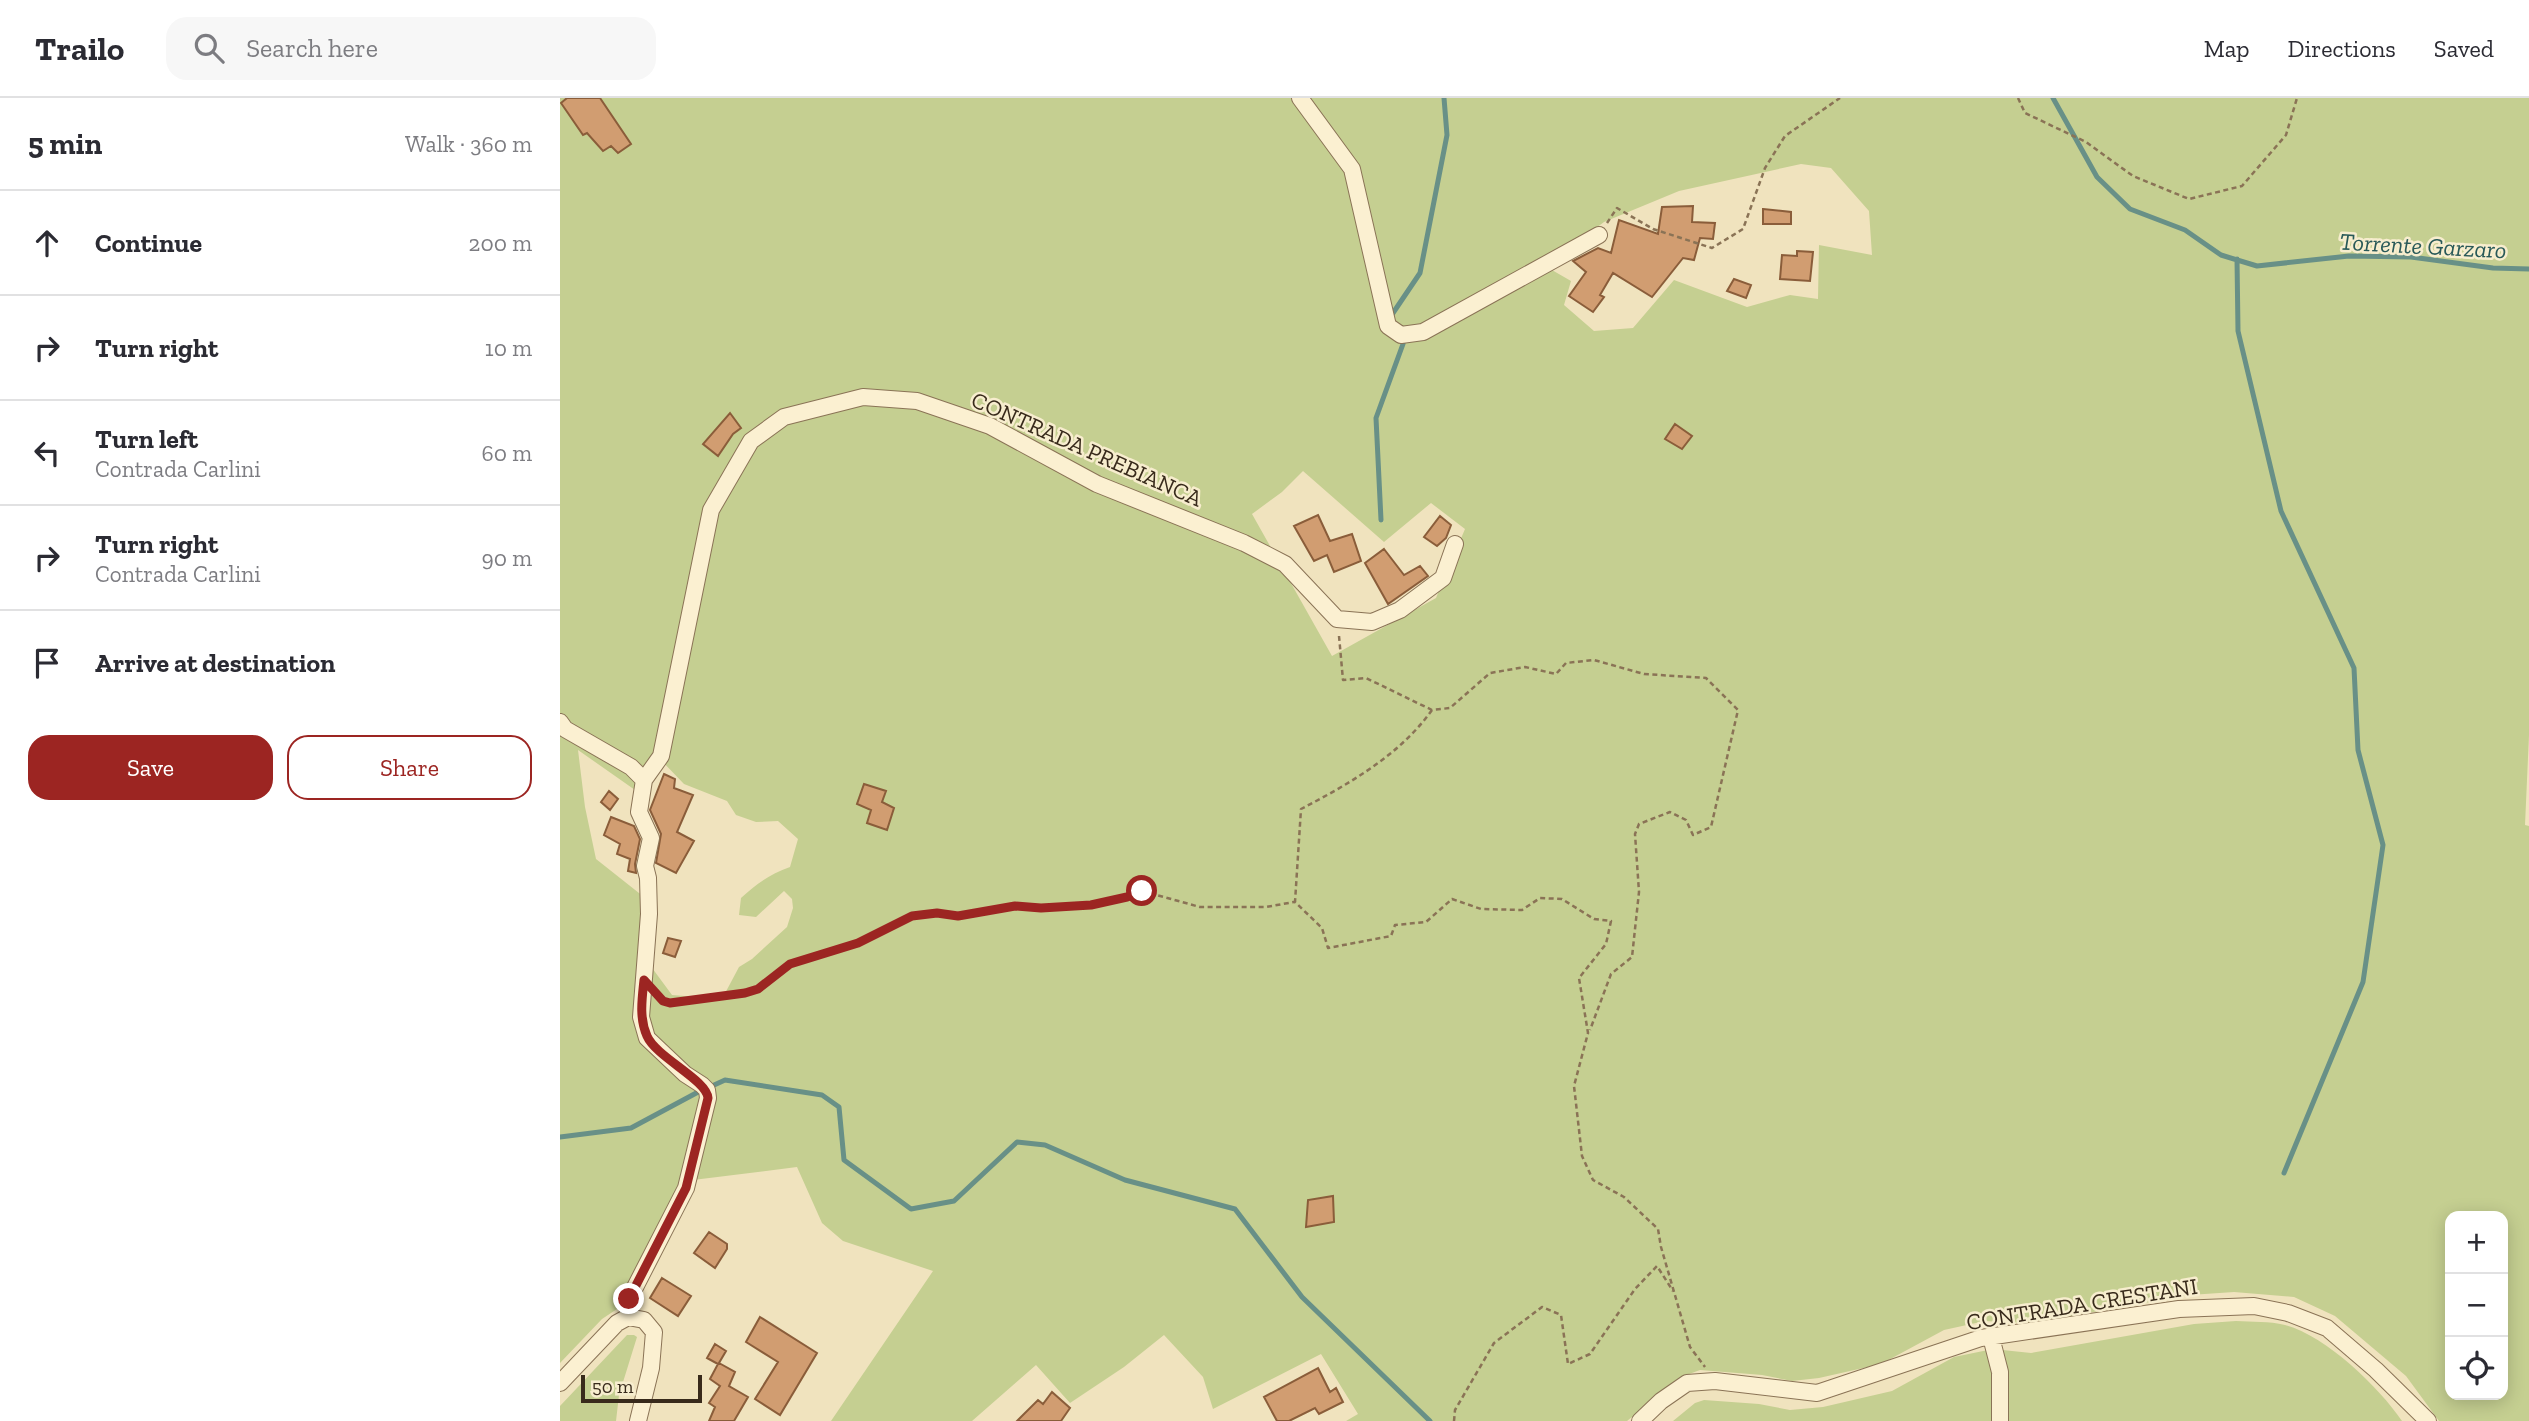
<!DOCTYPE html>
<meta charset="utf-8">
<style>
body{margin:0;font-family:"Zilla Slab",serif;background:#f7f7f7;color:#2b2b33}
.controls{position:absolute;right:21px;bottom:21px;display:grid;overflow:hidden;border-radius:14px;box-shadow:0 4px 18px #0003}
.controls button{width:63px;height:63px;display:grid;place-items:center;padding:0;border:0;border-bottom:2px solid #e1e1e2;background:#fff;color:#2b2b33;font:35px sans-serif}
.scale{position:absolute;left:21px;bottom:18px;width:121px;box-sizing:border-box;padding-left:7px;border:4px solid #382a1b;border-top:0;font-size:19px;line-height:24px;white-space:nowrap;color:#382a1b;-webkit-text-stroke:5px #f7edce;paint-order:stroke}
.stop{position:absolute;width:21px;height:21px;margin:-16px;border:5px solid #9c2522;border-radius:50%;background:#fff}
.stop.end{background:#9c2522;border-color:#fff;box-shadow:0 2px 7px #0008}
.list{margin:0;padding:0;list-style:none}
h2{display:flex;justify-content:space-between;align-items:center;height:91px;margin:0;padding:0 28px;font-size:30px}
h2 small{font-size:23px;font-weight:400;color:#7c7c81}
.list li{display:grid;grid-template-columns:46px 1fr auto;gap:21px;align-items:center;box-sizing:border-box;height:105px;padding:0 28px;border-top:2px solid #e1e1e2}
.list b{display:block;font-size:26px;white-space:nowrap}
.list p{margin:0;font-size:23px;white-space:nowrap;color:#7c7c81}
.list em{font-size:23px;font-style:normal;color:#7c7c81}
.actions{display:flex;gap:14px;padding:21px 28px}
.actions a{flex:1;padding:16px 0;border:2px solid #9c2522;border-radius:21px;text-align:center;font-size:24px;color:#9c2522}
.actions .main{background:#9c2522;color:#fff}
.icon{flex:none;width:38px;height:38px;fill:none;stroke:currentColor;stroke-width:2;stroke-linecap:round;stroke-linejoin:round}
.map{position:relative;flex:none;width:1969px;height:1323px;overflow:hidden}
header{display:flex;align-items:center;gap:42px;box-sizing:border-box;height:98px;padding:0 35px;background:#fff;border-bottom:2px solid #e1e1e2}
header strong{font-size:33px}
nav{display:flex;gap:38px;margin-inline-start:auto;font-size:24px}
.search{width:490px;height:63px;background:#f7f7f7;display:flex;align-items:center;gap:18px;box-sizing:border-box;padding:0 24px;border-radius:21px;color:#7c7c81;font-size:26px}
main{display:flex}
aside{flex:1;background:#fff}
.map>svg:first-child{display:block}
.green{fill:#c5cf91;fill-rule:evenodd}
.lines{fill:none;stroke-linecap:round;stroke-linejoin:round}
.stream{stroke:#689087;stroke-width:5}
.building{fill:#d19d71;stroke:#8a5d3a;stroke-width:2}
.minor-casing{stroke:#8a7356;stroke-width:18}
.path{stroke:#8a7356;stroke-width:2.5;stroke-dasharray:5 3.5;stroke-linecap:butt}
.minor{stroke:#fbf0d1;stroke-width:16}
.route{stroke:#9c2522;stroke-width:9}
.labels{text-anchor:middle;stroke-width:5;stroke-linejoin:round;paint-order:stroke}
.street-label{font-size:23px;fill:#382a1b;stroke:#f7edce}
.water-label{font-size:24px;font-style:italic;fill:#295958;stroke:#f7edce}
</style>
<header>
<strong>Trailo</strong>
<div class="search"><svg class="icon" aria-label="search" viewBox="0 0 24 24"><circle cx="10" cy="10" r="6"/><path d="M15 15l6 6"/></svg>Search here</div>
<nav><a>Map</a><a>Directions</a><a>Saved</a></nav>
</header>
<main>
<aside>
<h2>5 min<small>Walk · 360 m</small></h2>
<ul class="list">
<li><svg class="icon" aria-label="ahead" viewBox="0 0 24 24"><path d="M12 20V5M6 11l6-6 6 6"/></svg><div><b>Continue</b></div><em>200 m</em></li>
<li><svg class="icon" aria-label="right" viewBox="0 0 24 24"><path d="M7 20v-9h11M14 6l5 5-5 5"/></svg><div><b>Turn right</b></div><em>10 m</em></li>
<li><svg class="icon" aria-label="left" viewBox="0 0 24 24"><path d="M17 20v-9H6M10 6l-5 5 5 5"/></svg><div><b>Turn left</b><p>Contrada Carlini</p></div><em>60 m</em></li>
<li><svg class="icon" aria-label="right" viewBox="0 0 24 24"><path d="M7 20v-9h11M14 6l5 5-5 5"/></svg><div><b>Turn right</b><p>Contrada Carlini</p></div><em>90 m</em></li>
<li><svg class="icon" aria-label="arrive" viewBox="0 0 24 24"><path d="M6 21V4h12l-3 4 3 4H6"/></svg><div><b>Arrive at destination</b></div></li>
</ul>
<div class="actions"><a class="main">Save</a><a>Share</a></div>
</aside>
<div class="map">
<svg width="1969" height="1323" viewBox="0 0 1969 1323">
<rect width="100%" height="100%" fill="#f0e3be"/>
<path class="green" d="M0 0H1969V637L1965 727 1969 728V1323H1879L1846 1278 1775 1218 1734 1199 1674 1194 1630 1197 1470 1225 1425 1223 1384 1232 1321 1266 1259 1280 1232 1283 1202 1277 1140 1272 1121 1279 1067 1323H786L798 1316 761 1256 653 1311 643 1279 604 1237 564 1269 510 1305 476 1267 412 1323H271L373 1173 283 1143 262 1125 237 1069 133 1082 120 1110 60 1209 42 1221 0 1265ZM1241 66 1271 70 1309 113 1312 157 1259 147 1258 201 1230 197 1187 209 1114 182 1073 230 1034 233 1004 207 1011 183 985 168 1044 124 1119 93ZM743 373 824 444 871 405 905 431 876 500 772 558 692 416 722 394ZM18 652 85 699 99 660 124 686 167 703 176 717 196 724 218 723 238 741 230 769C210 776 196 786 181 800L179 817 196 819 224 793 232 801 233 810 227 829 192 861 179 869 162 901 112 897 84 859V799L36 761 25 709ZM1890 1118H1943V1297H1890Z
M1676 1223C1692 1224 1709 1223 1725 1227 1766 1238 1819 1289 1842 1323H1113L1135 1305 1144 1302 1199 1306 1230 1312 1263 1309 1332 1293 1394 1259 1433 1251 1471 1255 1634 1226Z
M67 1237H74L77 1239 59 1297 56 1323H0V1308Z"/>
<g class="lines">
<path class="stream" d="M1493 0 1537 79 1570 111 1625 132 1661 157 1697 168 1789 158 1851 159 1933 170 1969 171
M1677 161 1678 233 1721 413 1794 570 1798 652 1823 747 1803 884 1724 1075
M831 218 860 175 887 37 884 0
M821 422 816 320 843 246
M152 988 165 982 262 997 279 1009 284 1062 351 1111 394 1103 457 1044 485 1047 565 1082 675 1111 742 1199 870 1323
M0 1039 71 1030 140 993"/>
</g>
<path class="building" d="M7 0H40L71 46 58 55 51 48 43 53 27 35 23 37 1 5Z
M1133 108 1132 124 1155 125 1153 141 1140 140 1134 162 1123 160 1092 199 1053 175 1040 197 1044 199 1033 214 1009 198 1026 174 1013 163 1038 150 1051 155 1059 122 1098 136 1102 109Z
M1203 111 1231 114V126H1203Z
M1237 153 1253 154 1250 183 1220 181 1222 157 1237 158Z
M1174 181 1191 187 1186 200 1167 193Z
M170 315 181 330 173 336 158 358 143 346Z
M1115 326 1132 338 1122 351 1105 341Z
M758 417 770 443 792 436 801 463 774 474 767 457 754 463 734 428Z
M880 418 891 427 886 440 877 448 864 439Z
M824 451 844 477 860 468 868 478 828 506 805 465Z
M104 676 115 681 114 690 133 697 117 734 134 743 116 775 96 765 101 736 90 712Z
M304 686 326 693 322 704 334 710 327 732 307 725 311 712 297 706Z
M49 693 58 701 50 712 41 704Z
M51 719 74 728 80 741 75 766 76 775 68 773 70 761 57 756 60 746 44 737Z
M108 840 121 843 115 859 103 855Z
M773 1098 774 1124 746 1129 748 1102Z
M149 1134 167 1146V1151L155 1170 134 1155Z
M102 1180 131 1198 118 1218 90 1200Z
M200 1219 257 1255 220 1317 195 1301 218 1264 186 1244Z
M155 1246 166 1253 159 1265 175 1274 169 1288 188 1299 174 1323H149L155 1309 149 1305 160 1288 150 1281 158 1266 147 1260Z
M758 1270 770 1294 776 1290 783 1304 759 1316 755 1310 729 1323H717L704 1299Z
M492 1294 510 1310 501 1323H457L478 1302 483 1306Z"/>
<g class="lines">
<g class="minor-casing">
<path id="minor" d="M740 0 792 71 828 228 841 237 863 234 1039 137
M0 624 5 631 71 669 84 682
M68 1219 69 1201 126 1090 148 1000 147 992 142 987 125 976 87 940 81 919 89 816 88 780 85 768 91 740 79 714 84 682 101 658 151 412 191 343 224 319 303 299 357 303 430 328 537 386 684 445 725 466 777 521 812 524 840 512 883 480 895 446
M1431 1239 1440 1274V1323
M0 1285 57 1225 68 1219 84 1222 94 1234 91 1270 78 1323
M1080 1323 1101 1303 1127 1285 1155 1283 1257 1295 1421 1240 1619 1211 1694 1208 1728 1215 1767 1230 1816 1272 1868 1323"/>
</g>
<path class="path" d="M1458 0 1465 15 1526 44 1573 78 1629 101 1682 88 1726 37 1737 0
M1047 125 1057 110 1093 131 1152 150 1183 131 1205 70 1225 38 1280 0
M779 538 783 582 806 580 872 612 890 610 930 575 965 569 996 576 1006 565 1034 562 1084 576 1146 580 1178 612 1151 729 1133 737 1126 722 1110 714 1079 726 1075 736 1079 794 1072 859 1051 876 1030 932
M872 612C840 657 789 686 741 711L735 804 762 830 768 850 831 838 835 827 866 824 892 801 921 811 962 812 980 800 1002 801 1034 821 1051 823 1046 846 1019 880 1028 935 1014 988 1022 1058 1033 1082 1064 1099 1098 1131 1101 1149 1130 1249 1145 1269
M98 897 103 903 110 905 185 895 199 891 217 878 230 866 298 845 352 818 377 815 398 818 455 808 481 810 531 807 567 799 582 793 640 809H706L734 804
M894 1323 895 1312 934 1245 982 1209 1001 1217 1008 1266 1030 1256 1075 1191 1097 1168 1113 1193"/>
<use href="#minor" class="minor"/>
</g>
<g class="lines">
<path class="route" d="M69 1201 126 1090 148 1000C147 982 96 959 87 938 79 920 82 901 84 882L103 903 110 905 185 895 198 891 230 866 298 845 352 818 377 815 398 818 455 808 481 810 531 807 567 799 582 793"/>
</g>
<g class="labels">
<g class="street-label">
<text transform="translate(527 351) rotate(24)" y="8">CONTRADA PREBIANCA</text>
<text transform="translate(1522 1206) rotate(-9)" y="8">CONTRADA CRESTANI</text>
</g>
<g class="water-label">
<text transform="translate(1863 148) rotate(3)" y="8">Torrente Garzaro</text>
</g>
</g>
</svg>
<div class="controls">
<button>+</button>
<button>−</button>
<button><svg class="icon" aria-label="locate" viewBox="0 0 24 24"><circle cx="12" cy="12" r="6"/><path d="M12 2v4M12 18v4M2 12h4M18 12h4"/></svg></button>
</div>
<div class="scale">50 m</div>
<div class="stop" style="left:582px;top:793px"></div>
<div class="stop end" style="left:69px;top:1201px"></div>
</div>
</main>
